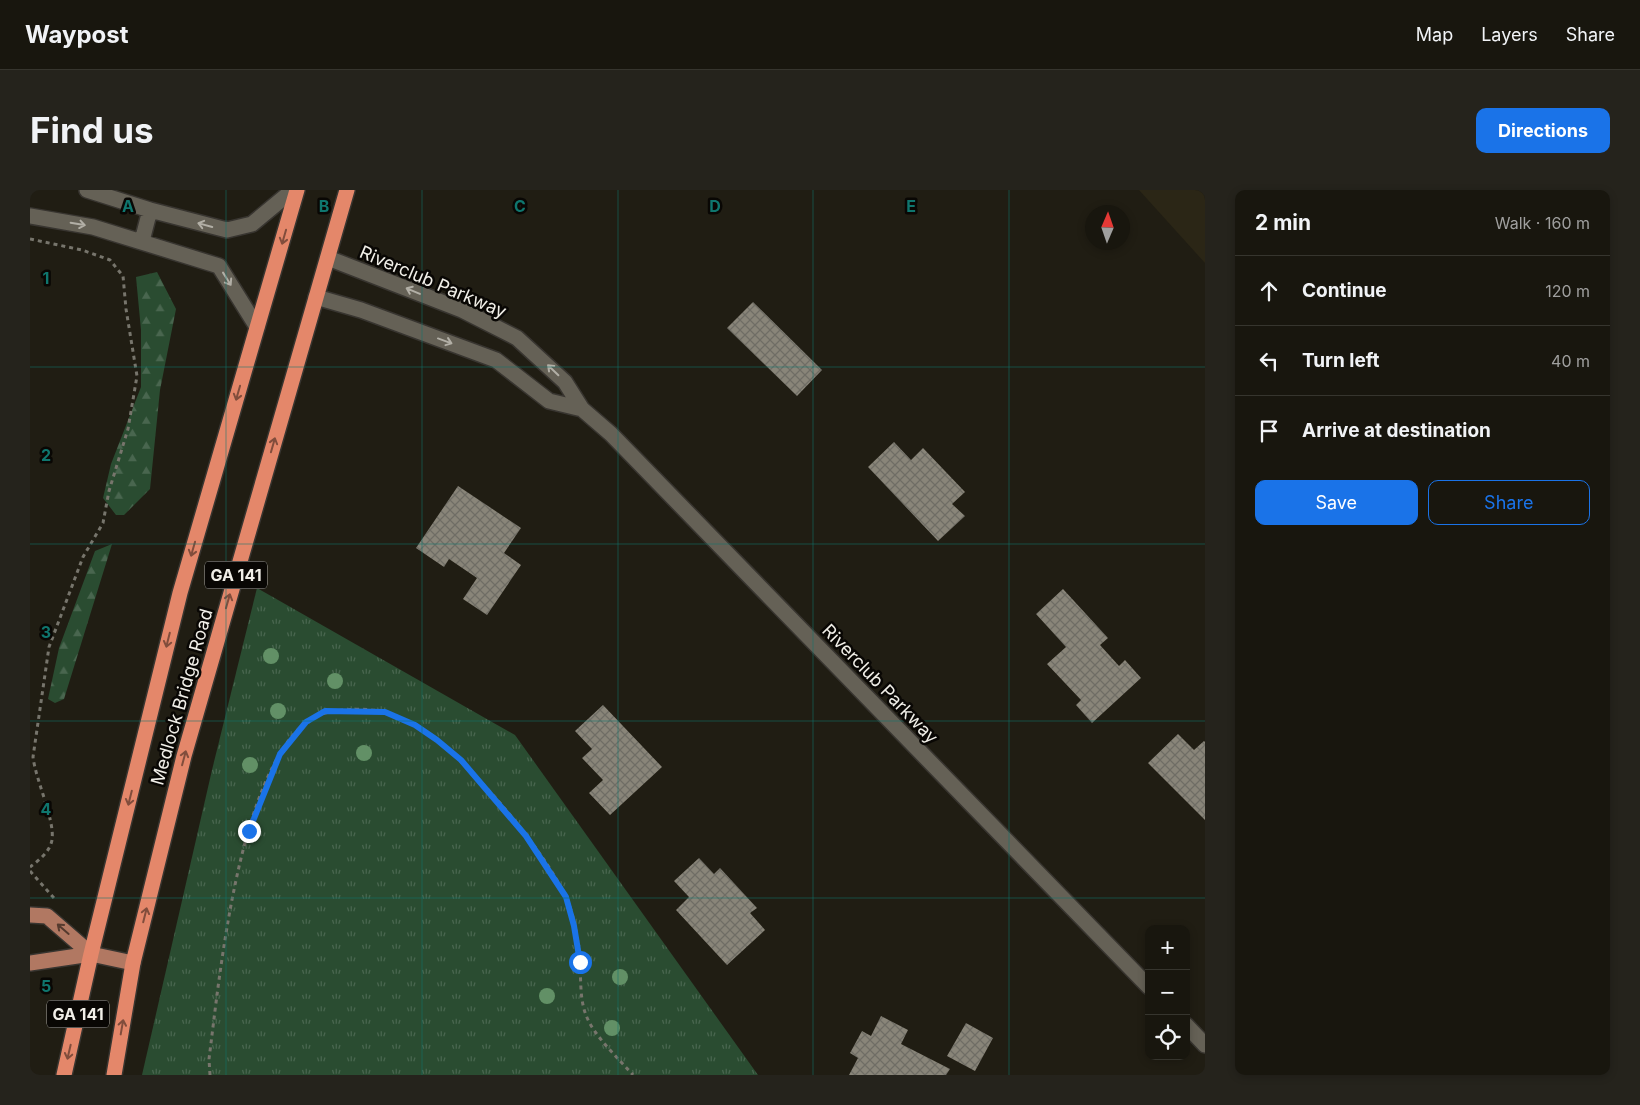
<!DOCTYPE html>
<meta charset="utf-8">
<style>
body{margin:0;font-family:Inter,sans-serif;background:#25231c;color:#f1f3f6}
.controls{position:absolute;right:15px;bottom:15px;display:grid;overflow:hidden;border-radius:10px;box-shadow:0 2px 8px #0003}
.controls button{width:45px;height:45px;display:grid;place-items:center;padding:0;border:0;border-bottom:1px solid #36352e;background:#18160e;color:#f1f3f6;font:25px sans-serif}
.compass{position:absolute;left:1055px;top:15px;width:45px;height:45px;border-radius:50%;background:#18160e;box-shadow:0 2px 8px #0003;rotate:2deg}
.stop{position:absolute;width:15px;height:15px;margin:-11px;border:4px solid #1a73e8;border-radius:50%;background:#fff}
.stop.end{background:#1a73e8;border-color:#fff;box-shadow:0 1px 5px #0008}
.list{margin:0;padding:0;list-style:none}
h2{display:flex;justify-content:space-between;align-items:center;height:65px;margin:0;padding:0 20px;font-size:21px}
h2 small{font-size:16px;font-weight:400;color:#9f9f9e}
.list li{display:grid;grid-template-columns:32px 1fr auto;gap:15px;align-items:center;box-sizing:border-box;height:70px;padding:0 20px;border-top:1px solid #36352e}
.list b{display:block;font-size:19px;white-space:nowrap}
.list em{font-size:16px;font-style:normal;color:#9f9f9e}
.actions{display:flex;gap:10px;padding:15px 20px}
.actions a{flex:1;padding:11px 0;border:1px solid #1a73e8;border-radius:10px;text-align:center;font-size:18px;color:#1a73e8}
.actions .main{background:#1a73e8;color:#fff}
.icon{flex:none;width:28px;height:28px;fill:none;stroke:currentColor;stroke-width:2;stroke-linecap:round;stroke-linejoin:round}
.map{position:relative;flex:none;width:1175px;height:885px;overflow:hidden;border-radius:10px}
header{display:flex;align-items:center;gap:30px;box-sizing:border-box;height:70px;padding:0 25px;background:#18160e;border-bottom:1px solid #36352e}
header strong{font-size:24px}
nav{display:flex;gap:28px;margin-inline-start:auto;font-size:18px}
.intro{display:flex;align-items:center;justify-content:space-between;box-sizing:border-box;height:120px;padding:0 30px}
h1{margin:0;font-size:35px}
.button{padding:12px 22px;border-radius:10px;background:#1a73e8;color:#fff;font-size:18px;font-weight:700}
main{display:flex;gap:30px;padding:0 30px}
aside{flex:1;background:#18160e;border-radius:10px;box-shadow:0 2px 8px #0003}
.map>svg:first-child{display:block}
.built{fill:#2b2616}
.grass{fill:url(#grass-tufts)}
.forest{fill:url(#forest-firs)}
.building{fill:url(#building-cross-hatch)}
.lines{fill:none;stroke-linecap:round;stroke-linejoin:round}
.minor-casing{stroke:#383530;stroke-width:18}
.major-casing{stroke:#383530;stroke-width:18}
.highway-casing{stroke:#383530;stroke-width:18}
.path{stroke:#77756c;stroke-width:3;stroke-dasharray:4 4;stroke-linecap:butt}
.minor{stroke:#656156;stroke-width:15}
.major{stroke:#b17862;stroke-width:15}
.highway{stroke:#e4876a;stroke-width:15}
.tree{fill:#629066}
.oneway{stroke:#b2afa6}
.oneway2{stroke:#814d3c}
.oneway3{stroke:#553a2e}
.route{stroke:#1a73e8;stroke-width:6}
.grid{fill:none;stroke:#0f766e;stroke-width:1;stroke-opacity:0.55}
.labels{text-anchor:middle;stroke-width:5;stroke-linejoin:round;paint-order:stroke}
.shield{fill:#090704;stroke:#aba9a4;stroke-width:1}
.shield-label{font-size:16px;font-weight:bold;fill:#f1efe8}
.street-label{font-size:18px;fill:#f1efe8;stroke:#090704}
.grid-label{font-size:16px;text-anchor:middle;font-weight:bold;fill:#0f766e;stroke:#090704;stroke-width:5;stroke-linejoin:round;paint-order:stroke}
</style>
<header>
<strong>Waypost</strong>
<nav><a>Map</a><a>Layers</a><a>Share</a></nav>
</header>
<div class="intro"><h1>Find us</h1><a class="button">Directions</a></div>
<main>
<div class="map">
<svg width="1175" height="885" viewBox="0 0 1175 885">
<defs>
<pattern id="grass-tufts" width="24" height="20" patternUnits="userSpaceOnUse" patternTransform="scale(1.25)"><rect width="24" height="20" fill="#2a4c31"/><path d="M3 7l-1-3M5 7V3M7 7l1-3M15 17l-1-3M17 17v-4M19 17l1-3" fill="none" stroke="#49664f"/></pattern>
<pattern id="forest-firs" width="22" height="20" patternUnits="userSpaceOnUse" patternTransform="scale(1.25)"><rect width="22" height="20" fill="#2a4c31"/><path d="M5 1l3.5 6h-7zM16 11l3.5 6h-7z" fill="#49664f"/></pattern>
<pattern id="building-cross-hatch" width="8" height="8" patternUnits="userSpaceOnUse" patternTransform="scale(1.25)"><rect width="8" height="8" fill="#898579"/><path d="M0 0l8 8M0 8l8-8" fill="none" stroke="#6f6d65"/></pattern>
</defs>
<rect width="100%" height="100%" fill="#201d13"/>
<path class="built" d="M1109 0H1175V73Z"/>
<path class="grass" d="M227 398 485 545 728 885H112L182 580Z"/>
<path class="forest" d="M127 82 146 119 130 200 120 299 94 325H86L73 308 81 274 111 197V140L106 87Z
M82 354 34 509 25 513 18 509 29 458 65 361Z"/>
<path class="building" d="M723 112 792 180 767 206 697 138Z
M864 252 881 270 893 258 935 302 922 314 935 326 908 351 838 277Z
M428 296 491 338 474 363 491 375 457 425 433 409 447 388 419 369 414 377 386 358Z
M1033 399 1078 448 1070 455 1089 476 1095 470 1111 488 1062 533 1046 515 1051 510 1017 474 1036 457 1006 424Z
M573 515 632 577 580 625 559 603 573 590 552 568 562 559 545 541Z
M1148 544 1164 560 1174 551 1175 552V630L1118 573Z
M669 668 684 684 690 678 727 718 720 723 735 740 697 775 646 720 659 707 644 691Z
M851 826 878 840 871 854 920 879 916 885H819L828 868 820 863 832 841 841 846Z
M936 833 963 848 945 881 917 866Z"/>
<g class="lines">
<g class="minor-casing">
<path id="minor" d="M57 0 120 20 197 40 222 34 263 0
M0 26 63 37 189 76 227 137
M112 51 120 20
M298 68 432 120 487 148 535 192 552 219 581 244 1119 797
M286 107 331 120 466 170 519 211 552 219
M1156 835 1175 855"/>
</g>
<g class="major-casing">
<path id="major" d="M0 725 17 726 61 764
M0 773 61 764 103 773"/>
</g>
<g class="highway-casing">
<path id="highway" d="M34 885 61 764 150 403 267 0
M84 885 103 773 154 566 317 0"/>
</g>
<path class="path" d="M0 49 52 60 80 70 93 86 96 119 107 186 98 239 79 301 73 333 53 367 19 457 3 567C6 591 25 630 22 650 20 662 8 671 0 677
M0 681 24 708
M180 885 179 869C190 784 208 588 276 532 294 518 333 517 355 522 368 525 383 535 395 542 440 572 511 656 535 705 545 725 549 754 550 776 551 792 550 810 556 825 563 845 589 869 603 885"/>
<use href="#minor" class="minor"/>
<use href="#major" class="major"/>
<use href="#highway" class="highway"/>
</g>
<g class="tree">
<circle cx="241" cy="466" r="8"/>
<circle cx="305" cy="491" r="8"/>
<circle cx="248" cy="521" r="8"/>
<circle cx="334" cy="563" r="8"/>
<circle cx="220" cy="575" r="8"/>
<circle cx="590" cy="787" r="8"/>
<circle cx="517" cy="806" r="8"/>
<circle cx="582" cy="838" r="8"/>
</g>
<defs><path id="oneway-shaft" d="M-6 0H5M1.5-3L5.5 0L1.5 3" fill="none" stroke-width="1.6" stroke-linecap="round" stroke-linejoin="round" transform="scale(1.25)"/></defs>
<g class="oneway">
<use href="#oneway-shaft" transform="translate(48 34) rotate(10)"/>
<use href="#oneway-shaft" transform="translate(175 35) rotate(-165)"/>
<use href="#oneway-shaft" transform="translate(197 89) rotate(58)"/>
<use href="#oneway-shaft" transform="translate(383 101) rotate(-157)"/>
<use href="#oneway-shaft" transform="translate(415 151) rotate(20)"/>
<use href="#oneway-shaft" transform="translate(523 180) rotate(-136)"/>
</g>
<g class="oneway2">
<use href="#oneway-shaft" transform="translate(254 47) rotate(106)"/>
<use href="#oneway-shaft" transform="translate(208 203) rotate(106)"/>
<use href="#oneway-shaft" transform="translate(243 255) rotate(-74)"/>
<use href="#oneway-shaft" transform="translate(163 359) rotate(106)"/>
<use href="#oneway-shaft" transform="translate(198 411) rotate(-74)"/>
<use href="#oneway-shaft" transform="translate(138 450) rotate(104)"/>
<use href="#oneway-shaft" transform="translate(154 568) rotate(-75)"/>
<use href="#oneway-shaft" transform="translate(100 608) rotate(104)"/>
<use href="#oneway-shaft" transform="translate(115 725) rotate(-76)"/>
<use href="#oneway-shaft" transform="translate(92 837) rotate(-80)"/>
<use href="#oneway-shaft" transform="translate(39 862) rotate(103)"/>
</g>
<use class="oneway3" href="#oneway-shaft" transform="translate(33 739) rotate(-139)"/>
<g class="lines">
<path class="route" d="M219 641 250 564 276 532 295 521 355 522 385 535 407 550 431 570 496 646 536 707 544 736 550 772"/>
</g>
<path class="grid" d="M196 0V885M392 0V885M588 0V885M783 0V885M979 0V885M0 177H1175M0 354H1175M0 531H1175M0 708H1175"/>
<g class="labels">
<g class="shield">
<rect x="175" y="371.5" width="62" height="27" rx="4"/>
<rect x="17" y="810.5" width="62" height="27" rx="4"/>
</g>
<g class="shield-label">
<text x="206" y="391">GA 141</text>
<text x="48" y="830">GA 141</text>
</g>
<g class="street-label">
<text transform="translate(403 92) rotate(23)" y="6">Riverclub Parkway</text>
<text transform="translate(850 494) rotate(46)" y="6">Riverclub Parkway</text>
<text transform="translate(152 507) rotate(-74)" y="6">Medlock Bridge Road</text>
</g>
</g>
<g class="grid-label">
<text x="98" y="22">A</text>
<text x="294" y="22">B</text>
<text x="490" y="22">C</text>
<text x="685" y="22">D</text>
<text x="881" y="22">E</text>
<text x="16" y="94">1</text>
<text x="16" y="271">2</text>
<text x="16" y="448">3</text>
<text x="16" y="625">4</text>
<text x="16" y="802">5</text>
</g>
</svg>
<div class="controls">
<button>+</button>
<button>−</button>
<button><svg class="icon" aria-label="locate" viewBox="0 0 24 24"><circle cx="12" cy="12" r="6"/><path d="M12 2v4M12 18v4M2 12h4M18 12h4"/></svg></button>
</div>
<svg class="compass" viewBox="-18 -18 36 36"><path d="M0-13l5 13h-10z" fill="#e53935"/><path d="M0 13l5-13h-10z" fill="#9f9f9e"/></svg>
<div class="stop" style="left:550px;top:772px"></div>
<div class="stop end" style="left:219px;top:641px"></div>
</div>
<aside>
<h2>2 min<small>Walk · 160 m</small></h2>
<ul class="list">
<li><svg class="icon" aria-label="ahead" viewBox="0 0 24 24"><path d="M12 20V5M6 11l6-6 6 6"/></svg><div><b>Continue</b></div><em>120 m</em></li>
<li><svg class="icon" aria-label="left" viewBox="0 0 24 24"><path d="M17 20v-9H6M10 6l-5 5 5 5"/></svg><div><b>Turn left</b></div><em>40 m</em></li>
<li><svg class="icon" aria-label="arrive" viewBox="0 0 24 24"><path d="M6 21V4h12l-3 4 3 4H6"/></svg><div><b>Arrive at destination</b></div></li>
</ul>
<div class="actions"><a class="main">Save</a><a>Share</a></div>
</aside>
</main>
